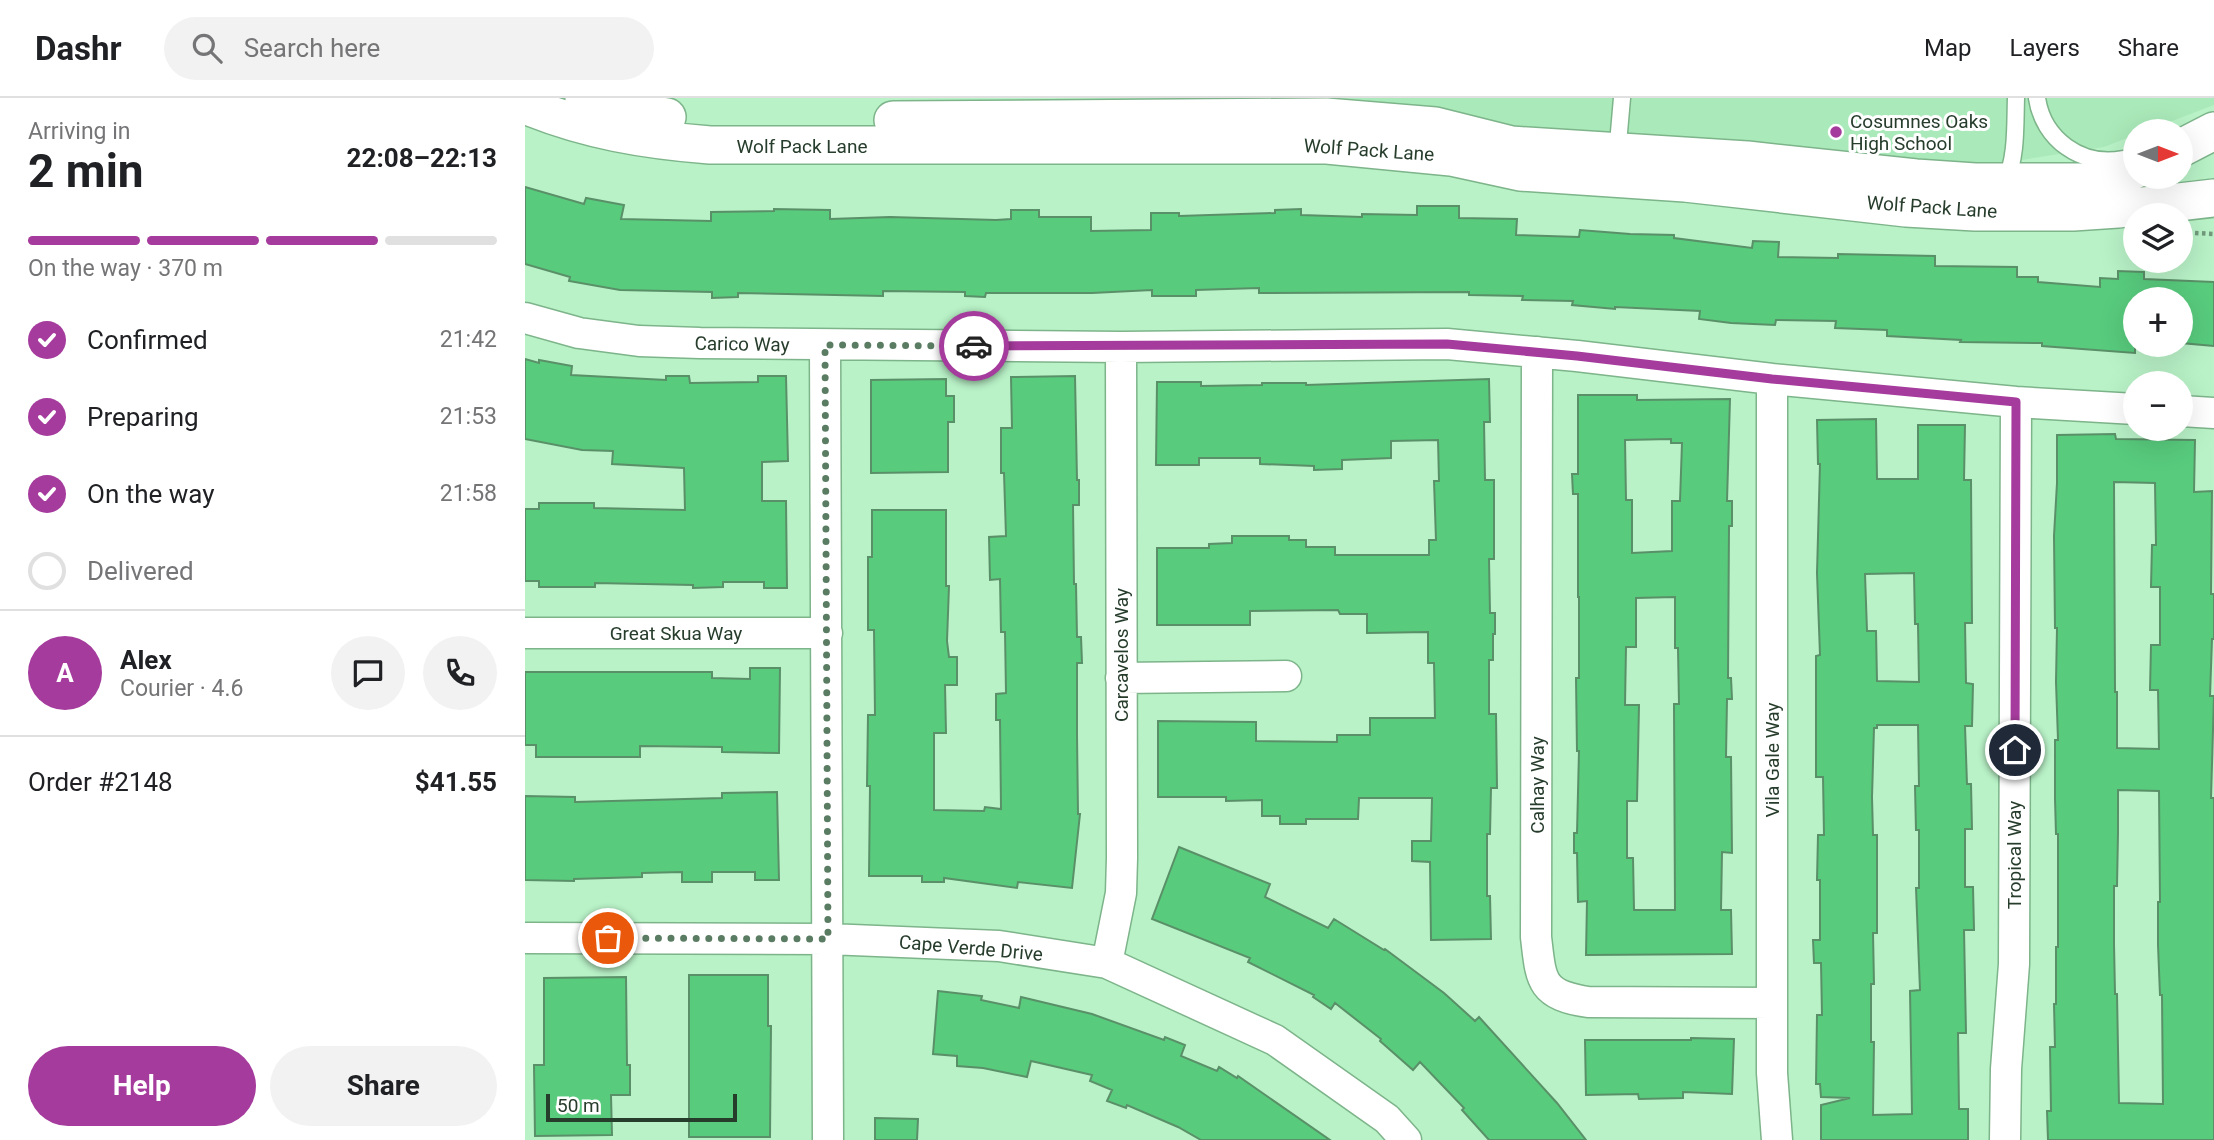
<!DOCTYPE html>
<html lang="en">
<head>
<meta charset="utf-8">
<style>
  body { margin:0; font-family:Roboto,sans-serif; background:#f2f2f2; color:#202124; height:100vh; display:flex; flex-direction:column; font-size:26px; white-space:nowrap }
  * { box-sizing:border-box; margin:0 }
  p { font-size:23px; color:#757577 }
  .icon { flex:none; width:38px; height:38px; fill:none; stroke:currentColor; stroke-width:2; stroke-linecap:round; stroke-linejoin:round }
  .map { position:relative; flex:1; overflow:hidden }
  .sheet { display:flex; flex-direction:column; background:#fff; width:525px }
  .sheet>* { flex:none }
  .needle { width:46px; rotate:90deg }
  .tools { position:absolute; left:1598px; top:21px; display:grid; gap:14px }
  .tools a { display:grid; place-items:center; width:70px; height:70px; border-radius:50%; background:#fff; box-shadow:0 7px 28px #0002; font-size:35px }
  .scale { position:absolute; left:21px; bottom:18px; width:191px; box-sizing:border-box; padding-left:7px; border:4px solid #273d2c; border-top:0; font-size:19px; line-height:24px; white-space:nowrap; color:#273d2c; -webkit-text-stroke:5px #fff; paint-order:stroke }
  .pin { position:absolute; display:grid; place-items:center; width:60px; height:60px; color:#fff; margin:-30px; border:4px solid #fff; border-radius:50%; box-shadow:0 2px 7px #0007 }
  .courier { position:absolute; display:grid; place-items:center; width:70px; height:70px; margin:-35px; border:5px solid #a53b9c; border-radius:50%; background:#fff; color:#222; box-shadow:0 2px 9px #0007 }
  .headline em { font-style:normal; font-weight:700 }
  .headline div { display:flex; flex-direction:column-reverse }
  .headline { display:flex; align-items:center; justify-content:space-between; height:119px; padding:0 28px }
  h1 { font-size:46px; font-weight:700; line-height:52px }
  .bar { display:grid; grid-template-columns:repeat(4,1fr); gap:10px 7px; align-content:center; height:84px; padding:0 28px }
  .bar i { height:9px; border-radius:5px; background:#e0e0e0 }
  .bar .selected { background:#a53b9c }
  .bar p { grid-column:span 4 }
  .line { display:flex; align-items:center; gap:18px; padding:0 28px; border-top:2px solid #e0e0e0 }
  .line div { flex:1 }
  .round { display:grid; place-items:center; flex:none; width:74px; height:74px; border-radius:37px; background:#f2f2f2 }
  ol { padding:0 28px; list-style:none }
  li { display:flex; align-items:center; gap:21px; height:77px }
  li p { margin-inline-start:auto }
  li .icon { padding:7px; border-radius:50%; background:#a53b9c; color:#fff; stroke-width:4 }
  li:last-child { color:#757577 }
  li i { width:38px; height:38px; border:4px solid #e0e0e0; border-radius:50% }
  .action { display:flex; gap:14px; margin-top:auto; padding:14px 28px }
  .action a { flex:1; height:80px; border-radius:42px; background:#a53b9c; color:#fff; font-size:28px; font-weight:700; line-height:80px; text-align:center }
  .action a+a { background:#f2f2f2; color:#202124 }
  header { display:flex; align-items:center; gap:42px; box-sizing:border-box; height:98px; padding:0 35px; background:#fff; border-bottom:2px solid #e0e0e0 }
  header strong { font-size:33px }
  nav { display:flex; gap:38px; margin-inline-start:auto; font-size:24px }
  .search { width:490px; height:63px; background:#f2f2f2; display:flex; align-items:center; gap:18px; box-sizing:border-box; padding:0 24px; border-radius:38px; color:#757577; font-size:26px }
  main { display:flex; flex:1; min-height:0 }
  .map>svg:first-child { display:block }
  .built { fill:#aae9b9 }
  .building { fill:#58cb7d; stroke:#5a9068; stroke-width:2; fill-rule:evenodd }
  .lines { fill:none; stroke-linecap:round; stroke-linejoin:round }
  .service-casing { stroke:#7db48a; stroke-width:19 }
  .minor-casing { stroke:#7db48a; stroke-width:33 }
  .tertiary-casing { stroke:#7db48a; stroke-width:40 }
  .path { stroke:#729a7c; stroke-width:4.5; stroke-dasharray:3.5 3.5; stroke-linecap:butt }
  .service { stroke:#fff; stroke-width:16 }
  .minor { stroke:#fff; stroke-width:30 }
  .tertiary { stroke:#fff; stroke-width:37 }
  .done { stroke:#5a7c62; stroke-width:7; stroke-dasharray:0 12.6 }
  .route { stroke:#a53b9c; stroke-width:9 }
  .poi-dot { fill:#a53b9c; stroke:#fff; stroke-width:2.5 }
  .labels { text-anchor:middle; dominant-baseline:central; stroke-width:6; stroke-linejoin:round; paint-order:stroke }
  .poi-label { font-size:19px; fill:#273d2c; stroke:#fff; text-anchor:start }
  .street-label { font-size:19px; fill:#273d2c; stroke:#fff }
</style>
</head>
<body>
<header>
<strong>Dashr</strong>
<div class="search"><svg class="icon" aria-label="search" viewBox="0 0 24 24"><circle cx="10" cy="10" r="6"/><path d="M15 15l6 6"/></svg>Search here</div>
<nav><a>Map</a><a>Layers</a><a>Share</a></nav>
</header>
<main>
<section class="sheet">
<div class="headline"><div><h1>2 min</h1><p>Arriving in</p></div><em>22:08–22:13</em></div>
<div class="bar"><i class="selected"></i><i class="selected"></i><i class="selected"></i><i></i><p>On the way · 370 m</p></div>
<ol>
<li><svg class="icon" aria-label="check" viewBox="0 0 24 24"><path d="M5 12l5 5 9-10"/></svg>Confirmed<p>21:42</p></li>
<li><svg class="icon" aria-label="check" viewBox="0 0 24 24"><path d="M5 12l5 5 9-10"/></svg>Preparing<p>21:53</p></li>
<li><svg class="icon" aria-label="check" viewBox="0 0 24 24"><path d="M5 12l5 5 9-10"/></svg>On the way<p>21:58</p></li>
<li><i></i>Delivered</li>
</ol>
<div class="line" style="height:126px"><b class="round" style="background:#a53b9c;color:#fff">A</b><div><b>Alex</b><p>Courier · 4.6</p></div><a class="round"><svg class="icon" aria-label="chat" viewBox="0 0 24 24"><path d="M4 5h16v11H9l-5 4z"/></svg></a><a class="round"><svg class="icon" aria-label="phone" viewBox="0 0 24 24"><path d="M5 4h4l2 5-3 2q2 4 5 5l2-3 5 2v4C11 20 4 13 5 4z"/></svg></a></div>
<div class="line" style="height:91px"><div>Order #2148</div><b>$41.55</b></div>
<div class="action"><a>Help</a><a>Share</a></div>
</section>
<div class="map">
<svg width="1689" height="1042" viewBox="0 0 1689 1042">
  <rect width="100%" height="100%" fill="#b9f2c7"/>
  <path class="built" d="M713 0H1689V7L1621 33H1610V37L1579 49 1465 67 1264 48 1014 35 925 12Z"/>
  <path class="building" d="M0 89 59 106 61 100 99 107 96 121 186 123V114L249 113V111L305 112V121L365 119 471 122 486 121V112H514V119H566V133L626 132V115H654V118L750 115V112L776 111V117L837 119V116L892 117V108H934V120L992 121 991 137 1054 139 1055 132 1105 136 1149 137V140L1227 150 1228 143 1254 144 1253 159 1313 160V156L1410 158V168L1492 169V179H1513V184L1575 189V180L1593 181V173L1619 174V181L1689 184V248L1656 245V201H1610V255L1517 248V245L1435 244 1436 242 1362 238V232L1310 230 1311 223 1251 222 1250 227 1206 225 1174 221 1175 213 1090 209V211L1047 207 1048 203 997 202 998 198 944 197V194L734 195V190L671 192V198H627V192L567 195H461L460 199 440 198V194L358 193V198L213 195V199L187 200V194L95 192 44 183 45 179 0 166Z
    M0 261 14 265V262L47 268 46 277 141 282V278H164L165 285 233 284V278H261L263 363 237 364V403H261L262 490H239V484H198V489L168 490V487L70 485V489H14V483H0V411H14V405H69V410L160 412 159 370 87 366 88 353 57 352 0 341Z
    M550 278 552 382H554V407H548L549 486H551L552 539H556L557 565H552V637L553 716H555L547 790 493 784 492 790 419 780V784H397V778H344L345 688H342L343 617H350L349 532H343V459H347V412H421V488H424L422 543 424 559H432V587H420L421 635H409V712L459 713 460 709 476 711 475 622H471V596L481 595 480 534H476L475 481 465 482 464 439 481 438 479 375H476V330H487L486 279Z
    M421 281V298H429V324H423V374L346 375V282Z
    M964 281 965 324H959L960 382H969V461H964L965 515H970V536H968V562H964V616H971L972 690H966L965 736H962V798H965L966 841 906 842 905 764 887 763V743H906L907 700H834L833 721H781V726H755V718H737V702L701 703V699H633V623L731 624V643L812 644V637H845V620H910L909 565H903V534L842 535V516H815L813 512 725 513V527H632V450H684V446L707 445V438H764V442H781V449H810V457H904V442H911L909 383H914L913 342 866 343V360L817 362V371L789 372V368L735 366V360H674V367H631L632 284H676V288L737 287V285H781V287Z
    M1053 297H1112V302L1205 301 1202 403H1207V428H1204L1203 580H1206L1207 601H1202L1201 659H1206L1207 755 1197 754 1196 812H1206L1207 856 1061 857 1062 803 1053 804 1052 755H1049V735H1052L1054 653H1052L1051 580H1054V499H1053V396H1048L1047 376H1053ZM1146 341V345H1157L1155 403H1147V453L1107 455V402H1101L1100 342ZM1150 499V550H1153L1154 606H1149L1150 812H1109L1108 760H1102V703H1112L1114 607H1100L1101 549H1111V500Z
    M1351 321 1352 381H1393V327H1440L1439 382H1446L1447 525H1440L1441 585 1448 586 1447 628H1440L1442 686H1446L1447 731H1440V789H1448L1449 832H1439L1441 935H1433L1434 1011H1443V1042H1296V1007L1325 1000 1296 999 1295 986H1291L1292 917H1297L1296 865H1289L1288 842H1295V782H1292L1293 737H1299L1298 679H1291V558L1295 557 1292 475 1295 366H1293L1292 322ZM1389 475 1390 526H1393L1394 584 1352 583 1351 533H1342L1340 476ZM1352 627H1393L1394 688H1390L1391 732H1394V790H1391L1395 892 1385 893 1387 1016 1348 1017 1349 944H1346V886H1349L1348 835H1352V737H1348L1347 699 1349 630H1352Z
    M1590 336 1591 341 1670 342 1669 394 1687 393 1686 496H1689V541H1687L1685 598H1689L1686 700H1689V1042H1523L1522 1013H1526L1525 949H1530L1529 906H1531V849H1533V736H1531L1530 701V642H1533L1531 584 1532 530H1530L1529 438 1532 385V337ZM1589 384 1630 385 1631 447H1627L1626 489H1635V547H1626L1625 592H1633L1634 651 1592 650V594H1590ZM1593 692 1634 693 1635 804H1633V847L1635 897H1637L1638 1006 1594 1005 1592 896H1590L1589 846V788H1592L1593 735Z
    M225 570H255L254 655 197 654V649L115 648V659H11V647H0V574H187V580L225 581Z
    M252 694 254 782H230V774H187V784H157V774L117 775V779L49 781V783L0 782V698L50 699V704L197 700V695Z
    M654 749 745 786 740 799 803 830 809 821 859 852 860 851 919 895 950 923 954 919 1032 1005 1061 1042H964L937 1012 939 1010 895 964 888 972 855 943 856 941 810 905 806 911 788 899 789 897 723 864 725 860 627 821Z
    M164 877H243V928H246L245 1039H164Z
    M101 879 102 967H105V997H86L87 1037 10 1038 9 967H19V880Z
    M413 893 457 898 456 902 494 910 496 899 567 916 639 942 640 939 660 947 656 958 692 973 694 969 712 980 713 978 805 1042H676L653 1029 602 1007 601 1010 582 1003 587 992 565 983 567 977 506 963 502 979 458 970 432 968V958L408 956Z
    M1166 940 1209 941 1207 996 1158 994V1000L1114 1001 1113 996 1061 997 1060 942H1166Z
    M350 1020 393 1021 392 1042H350Z"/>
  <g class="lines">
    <defs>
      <path id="service" d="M1512 0C1518 41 1556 69 1598 61
        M1092 57 1097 0
        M1480 84C1492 60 1490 26 1491 0"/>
      <path id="minor" d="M0 220 54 235 114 243 175 245 596 249 922 246 1052 258 1247 281 1491 304 1610 311
        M300 247 303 1042
        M1012 254 1011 839C1016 882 1015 897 1063 904L1247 905
        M1247 281V975L1252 1042
        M1656 313 1689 315
        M0 535H302
        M596 580 761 578
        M0 840 303 841 474 848 582 865 750 942 862 1021 881 1042
        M582 865 596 795 597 760 596 249
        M1480 1042 1481 971 1489 866 1491 304"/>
      <path id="tertiary" d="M59 0 105 13 142 19
        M0 7C60 32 120 42 185 47H802L926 59 995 74 1160 85 1381 110 1450 114H1548L1593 111 1689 100
        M368 22 801 19 910 28 986 47 1222 62 1391 80 1450 84H1560L1585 80 1610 72
        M1656 50 1689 33"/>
    </defs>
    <use href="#service" class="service-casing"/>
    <use href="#minor" class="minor-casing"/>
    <use href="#tertiary" class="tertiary-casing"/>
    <path class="path" d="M1670 135 1689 136"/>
    <use href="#service" class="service"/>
    <use href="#minor" class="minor"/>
    <use href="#tertiary" class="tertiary"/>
  </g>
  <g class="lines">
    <path class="done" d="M83 840 303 841 300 247 449 248"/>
    <path class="route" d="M449 248 922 246 1052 258 1247 281 1491 304 1490 652"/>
  </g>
  <circle class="poi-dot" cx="1311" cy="34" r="7"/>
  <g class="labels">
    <g class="poi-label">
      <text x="1325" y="23">Cosumnes Oaks<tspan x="1325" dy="22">High School</tspan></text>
    </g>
    <g class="street-label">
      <text x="277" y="48">Wolf Pack Lane</text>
      <text transform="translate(844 52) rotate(4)">Wolf Pack Lane</text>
      <text transform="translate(1407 109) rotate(4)">Wolf Pack Lane</text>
      <text transform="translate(217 246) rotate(1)">Carico Way</text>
      <text x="151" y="535">Great Skua Way</text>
      <text transform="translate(596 557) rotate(-90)">Carcavelos Way</text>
      <text transform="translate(1247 662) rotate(-90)">Vila Gale Way</text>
      <text transform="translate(1012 687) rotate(-90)">Calhay Way</text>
      <text transform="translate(1489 757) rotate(-90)">Tropical Way</text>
      <text transform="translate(446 850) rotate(5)">Cape Verde Drive</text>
    </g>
  </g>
</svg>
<div class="tools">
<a><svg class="needle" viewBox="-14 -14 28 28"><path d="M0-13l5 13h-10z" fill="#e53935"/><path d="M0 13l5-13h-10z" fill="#757577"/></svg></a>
<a><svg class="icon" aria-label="layers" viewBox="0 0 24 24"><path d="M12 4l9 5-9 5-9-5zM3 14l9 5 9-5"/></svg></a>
<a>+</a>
<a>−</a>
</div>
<div class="scale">50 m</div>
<div class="pin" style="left:83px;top:840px;background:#ea580c"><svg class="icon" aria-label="bag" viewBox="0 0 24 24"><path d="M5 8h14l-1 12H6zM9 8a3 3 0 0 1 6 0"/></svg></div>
<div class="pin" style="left:1490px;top:652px;background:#1f2937"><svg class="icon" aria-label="home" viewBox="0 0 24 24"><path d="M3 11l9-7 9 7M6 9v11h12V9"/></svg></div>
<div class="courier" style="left:449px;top:248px"><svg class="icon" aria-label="car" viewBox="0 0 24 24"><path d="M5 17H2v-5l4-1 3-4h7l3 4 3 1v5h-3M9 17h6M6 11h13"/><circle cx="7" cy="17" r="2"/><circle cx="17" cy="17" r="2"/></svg></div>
</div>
</main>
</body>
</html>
